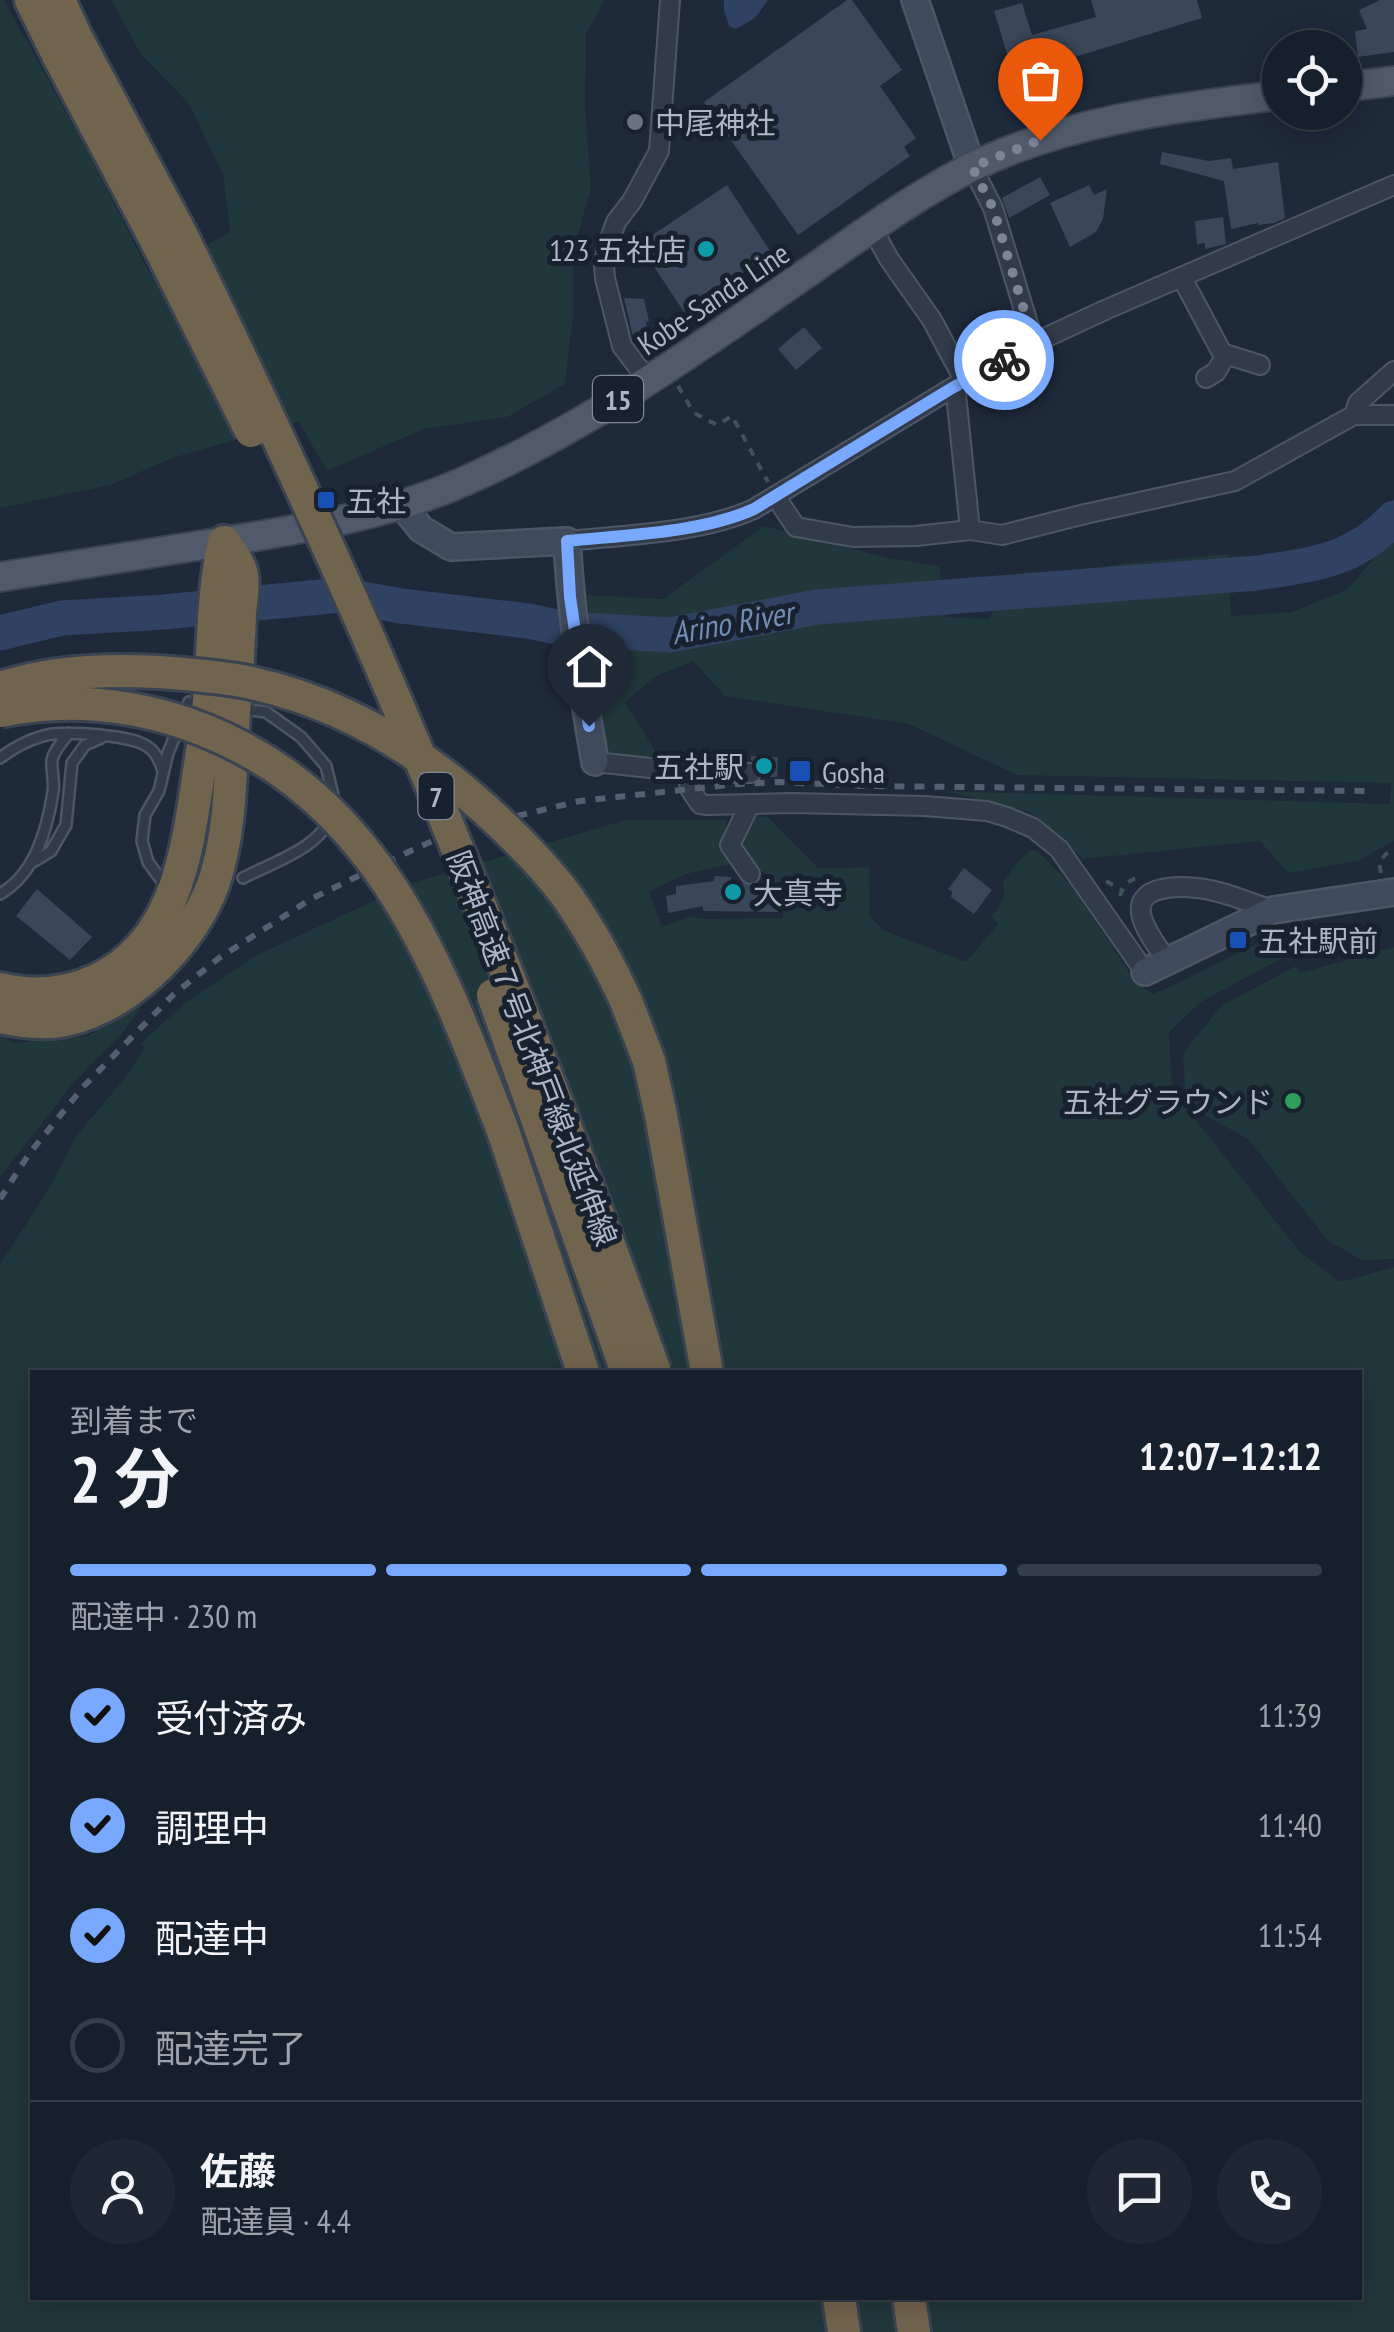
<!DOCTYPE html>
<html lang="ja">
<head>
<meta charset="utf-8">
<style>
  body { margin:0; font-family:"PT Sans Narrow","Noto Sans JP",sans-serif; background:#1f2734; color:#f1f3f6; height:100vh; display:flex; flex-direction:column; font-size:38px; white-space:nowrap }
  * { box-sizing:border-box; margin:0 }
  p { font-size:32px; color:#9ea2a9 }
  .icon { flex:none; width:55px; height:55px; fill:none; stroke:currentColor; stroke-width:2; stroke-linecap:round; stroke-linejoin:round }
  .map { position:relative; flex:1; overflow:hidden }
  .sheet { position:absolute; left:30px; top:1370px; width:1332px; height:930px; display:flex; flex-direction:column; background:#161f2c; border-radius:0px; box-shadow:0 5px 25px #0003,0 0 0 2px #353d48 }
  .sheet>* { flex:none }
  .controls { position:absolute; left:1262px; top:30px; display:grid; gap:20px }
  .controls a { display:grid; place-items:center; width:100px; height:100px; border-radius:50%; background:#161f2c; box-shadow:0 5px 25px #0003,0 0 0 2px #353d48; font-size:50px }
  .pin { position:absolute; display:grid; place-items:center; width:85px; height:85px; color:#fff; margin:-102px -42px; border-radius:50% 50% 50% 0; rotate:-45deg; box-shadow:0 0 10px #0007 }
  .pin .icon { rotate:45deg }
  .courier { position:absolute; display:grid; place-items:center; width:100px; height:100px; margin:-50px; border:8px solid #79a9ff; border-radius:50%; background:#fff; color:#222; box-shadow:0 2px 12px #0007 }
  .overview em { font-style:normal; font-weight:700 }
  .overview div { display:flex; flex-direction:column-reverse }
  .overview { display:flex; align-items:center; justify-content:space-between; height:170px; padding:0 40px }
  h1 { font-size:65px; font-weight:700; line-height:75px }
  .bar { display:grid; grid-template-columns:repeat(4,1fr); gap:15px 10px; align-content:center; height:120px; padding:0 40px }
  .bar i { height:12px; border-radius:8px; background:#353d48 }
  .bar .selected { background:#79a9ff }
  .bar p { grid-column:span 4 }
  .line { display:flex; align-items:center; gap:25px; padding:0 40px; border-top:2px solid #353d48 }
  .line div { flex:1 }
  .round { display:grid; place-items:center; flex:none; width:105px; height:105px; border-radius:52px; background:#1f2734 }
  ol { padding:0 40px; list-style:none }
  li { display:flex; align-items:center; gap:30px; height:110px }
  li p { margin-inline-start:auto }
  li .icon { padding:10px; border-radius:50%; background:#79a9ff; color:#111; stroke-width:4 }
  li:last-child { color:#9ea2a9 }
  li i { width:55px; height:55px; border:5px solid #353d48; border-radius:50% }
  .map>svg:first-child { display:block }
  .green { fill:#20373b; fill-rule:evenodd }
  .water { fill:#2f4261 }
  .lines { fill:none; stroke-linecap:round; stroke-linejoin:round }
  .river { stroke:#2f4261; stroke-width:35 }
  .building { fill:#3a475a }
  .lane-casing { stroke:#4d5665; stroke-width:14 }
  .street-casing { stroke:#4d5665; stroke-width:22 }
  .secondary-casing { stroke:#4d5665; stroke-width:30 }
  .primary-casing { stroke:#3c4553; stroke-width:32 }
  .highway-casing { stroke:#3a4351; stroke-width:38 }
  .path { stroke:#3e5458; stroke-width:4; stroke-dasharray:8 8; stroke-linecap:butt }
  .lane { stroke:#323b4a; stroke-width:9 }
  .street { stroke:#323b4a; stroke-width:18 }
  .secondary { stroke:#404a5d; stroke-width:25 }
  .primary { stroke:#505a6a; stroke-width:28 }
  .highway { stroke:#71644e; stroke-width:32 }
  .rail { stroke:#545f72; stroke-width:6; stroke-dasharray:10 10; stroke-linecap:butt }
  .highway-bridge-casing { stroke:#3a4351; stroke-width:38; stroke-linecap:butt }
  .highway-bridge { stroke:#71644e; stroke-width:32 }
  .done { stroke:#7a8596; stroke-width:10; stroke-dasharray:0 18 }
  .route { stroke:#79a9ff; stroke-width:12 }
  .worship-dot { fill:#6b7280; stroke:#18212e; stroke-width:4 }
  .culture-dot { fill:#0f9aa8; stroke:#18212e; stroke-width:4 }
  .transit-dot { fill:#1a4fb4; stroke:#18212e; stroke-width:4 }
  .leisure-dot { fill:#2e9e5b; stroke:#18212e; stroke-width:4 }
  .labels { text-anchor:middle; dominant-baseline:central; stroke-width:10; stroke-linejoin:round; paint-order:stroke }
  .shield { fill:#18212e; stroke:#808999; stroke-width:2.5 }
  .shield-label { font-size:28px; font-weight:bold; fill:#acb6c7 }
  .poi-label { font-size:30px; fill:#acb6c7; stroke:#18212e; text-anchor:start }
  .street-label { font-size:30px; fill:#acb6c7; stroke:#18212e }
  .water-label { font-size:32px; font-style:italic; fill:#728cb2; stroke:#18212e }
</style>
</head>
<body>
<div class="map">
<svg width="1394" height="2332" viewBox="0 0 1394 2332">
  <rect width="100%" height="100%" fill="#1e293a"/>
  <path class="green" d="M0 0H4L84 145 151 276 230 232 223 174 189 104 141 54 111 0H605L586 34 585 108 591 188 573 253V315L565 384 507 417 424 429 327 471 299 422 172 458 111 485 0 508Z
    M764 526 888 558 939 566 946 617 990 619 1005 579 1140 562 1228 554 1231 616 1292 612 1348 589 1394 534V841L1358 861 1288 873 1260 841 1083 859 1030 812 945 791 1390 804 1391 783 1017 775 909 724 725 696 693 661 655 677 625 702 659 757 605 755 587 595 663 599Z
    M752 816 768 817 818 868 869 867 870 916 883 930 966 962 998 924 992 917 1004 897 1003 882 1018 861 1031 850 1038 851 1074 889 1136 983 1153 994C1203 973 1250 944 1300 924L1310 943 1201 1002 1169 1032 1172 1090 1300 1252 1340 1282 1394 1267V2332H0V1264L47 1192 77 1135 128 1074 144 1048 141 1043 185 1003 255 956 412 883 626 820H727L722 842 731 864 686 874 649 892 662 927 691 916 702 919 783 918V895L773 879 753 866 741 846ZM32 1372H1360V2298H32Z
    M1394 947V1259L1362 1260 1328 1241 1248 1139 1201 1113 1185 1089 1183 1053 1222 1005 1296 966 1300 973Z
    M142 1006 123 1032 75 1081 0 1177V1035L15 1043 87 1036 137 1007Z"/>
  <path class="water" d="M724 0H768L755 18 736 29 729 26 724 10Z"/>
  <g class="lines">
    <path class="river" d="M0 633 62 618 164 612 341 595 401 606 528 621 567 629 670 635 817 607 1257 573C1313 564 1353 562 1394 518"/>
  </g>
  <path class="building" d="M847 0H852L902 70 880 86 916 138 904 147 910 156 798 235 704 102Z
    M1091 0H1197L1202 18 1052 64 1050 55 1011 67 994 11 1022 3 1032 35 1096 17Z
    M1380 0H1394V52L1358 57 1355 31 1367 29 1359 10Z
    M1162 152 1209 161 1231 158 1233 169 1278 162 1285 218 1274 223 1258 225V223L1231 229 1224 181 1160 164Z
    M1040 177 1050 195 1009 218 1002 198Z
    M727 185 772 254 684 312 639 244Z
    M1089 185 1094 195 1107 189 1103 219 1096 232 1070 247 1050 203Z
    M1223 217 1226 244 1205 249V243L1197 244 1195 221Z
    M624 298 644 299 649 321 646 322 648 332 633 337Z
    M804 327 822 348 796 370 778 349Z
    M751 756 778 757 777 777H763L761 766 751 760Z
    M964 868 992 890 974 914 951 897 952 892 948 889Z
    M715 876 731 877V883H742L752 886V890H762V894H777L778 912 703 911V906L668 913 666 896 676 894V886L714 881Z
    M37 889 92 937 70 960 16 916Z"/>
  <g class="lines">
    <defs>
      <path id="lane" d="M242 709 266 712 301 737 326 766 333 795 331 804
        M0 758C12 749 28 740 43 736 62 730 127 735 145 745 155 750 160 761 163 771
        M33 862 51 851 66 825 72 763 85 745 101 738
        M243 878C267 865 322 847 328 819
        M162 881 148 862 142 841 145 815 159 791 168 753 189 702H203
        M0 894C35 874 47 830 53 792 55 782 51 770 52 760 54 750 63 741 69 733"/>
      <path id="street" d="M972 167 993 208 1034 343
        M872 228 889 259 932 320 964 380
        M1182 278 1222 353 1260 365
        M1206 378 1216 372 1226 355
        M652 380 641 371 622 346 605 278 604 265 607 247 616 222 632 201 659 151 670 0
        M952 388 956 394 970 530
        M1354 415 1358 403 1394 371
        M775 496 796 527 853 537 916 536 970 530 1002 535 1085 514 1235 481 1354 415H1394
        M567 541C625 535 701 533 754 509L952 388 1034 343 1105 310 1394 185
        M595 762 687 772 690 789 700 804 707 805 792 803 925 806 987 811 1007 817 1033 828 1059 849 1145 972
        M687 772 751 773
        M750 874 730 845 750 804
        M1167 961C1159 948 1143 929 1141 913 1137 885 1179 886 1197 888 1222 890 1249 903 1273 910"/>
      <path id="secondary" d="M915 0 972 167
        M401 504 421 529 451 547 567 541C571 615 582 689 595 762
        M1145 972 1273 910 1394 892"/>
      <path id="primary" d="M1345 87 1394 81
        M0 577C70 566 139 555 209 544 296 530 384 517 465 481 585 428 693 352 801 277 856 239 912 197 972 167 1068 120 1175 108 1280 95"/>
      <path id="highway" d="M31 0 57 53 157 242
        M59 0 76 37 181 234
        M0 989C34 997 65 995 97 980 173 944 186 859 197 785 201 757 206 729 209 701 214 648 212 594 224 542
        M626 1001 649 1061 661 1115 707 1372
        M0 1017C18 1021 34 1023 53 1022 121 1015 190 947 213 885 232 831 230 768 234 712 237 679 239 646 240 613 241 602 244 586 242 575 240 564 230 551 224 542
        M503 1131 583 1372
        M839 2298 844 2332
        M909 2298 914 2332"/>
    </defs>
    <use href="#lane" class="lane-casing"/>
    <use href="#street" class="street-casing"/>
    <use href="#secondary" class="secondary-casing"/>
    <use href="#primary" class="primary-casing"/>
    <use href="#highway" class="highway-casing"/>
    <path class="path" d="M678 386 694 413 717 425 732 416 768 482
      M1381 873 1379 862 1386 854 1394 849
      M1106 881 1122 890
      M1120 896C1123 886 1131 877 1142 877"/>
    <use href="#lane" class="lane"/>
    <use href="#street" class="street"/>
    <use href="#secondary" class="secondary"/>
    <use href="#primary" class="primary"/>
    <use href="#highway" class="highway"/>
    <path class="rail" d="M0 1199 29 1154 84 1086 173 995 219 958 311 899 389 861 454 831 580 801 737 784 780 782 864 786 1371 791"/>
    <defs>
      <path id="highway-bridge" d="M181 234C275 427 365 622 446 821 521 1003 589 1187 655 1372
        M157 242 251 431
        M0 688C51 671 105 669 158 672 186 674 214 676 242 681 344 701 431 756 504 827 526 848 548 871 566 895 590 929 609 964 626 1001
        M0 711C63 698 127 703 188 724 377 791 437 960 503 1131
        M493 995 627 1372"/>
    </defs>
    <use href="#highway-bridge" class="highway-bridge-casing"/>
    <use href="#highway-bridge" class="highway-bridge"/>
  </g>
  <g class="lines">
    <path class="done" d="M1004 360 1034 343 993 208 972 167 1040 140"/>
    <path class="route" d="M589 726 570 597 567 541C625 535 701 533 754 509L952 388 1004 360"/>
  </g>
  <circle class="worship-dot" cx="635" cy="122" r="10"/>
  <g class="culture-dot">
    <circle cx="706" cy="249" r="10"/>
    <circle cx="764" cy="766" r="10"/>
    <circle cx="733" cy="892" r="10"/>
  </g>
  <g class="transit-dot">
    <rect x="316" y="490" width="20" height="20" rx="5"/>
    <rect x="788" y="759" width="24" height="24" rx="5"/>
    <rect x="1228" y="930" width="20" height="20" rx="5"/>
  </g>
  <circle class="leisure-dot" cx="1293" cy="1101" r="10"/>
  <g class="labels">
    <g class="shield">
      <rect x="593" y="376" width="50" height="46" rx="8"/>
      <rect x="418.5" y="773" width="35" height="46" rx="8"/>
    </g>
    <g class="shield-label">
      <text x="618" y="399">15</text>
      <text x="436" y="796">7</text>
    </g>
    <g class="poi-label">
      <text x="655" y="122">中尾神社</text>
      <text x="686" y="249" text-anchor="end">123 五社店</text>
      <text x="346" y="500">五社</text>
      <text x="744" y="766" text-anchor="end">五社駅</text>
      <text x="822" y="771">Gosha</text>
      <text x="753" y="892">大真寺</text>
      <text x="1258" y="940">五社駅前</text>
      <text x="1273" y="1101" text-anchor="end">五社グラウンド</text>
    </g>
    <g class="street-label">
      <text transform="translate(713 298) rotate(-34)">Kobe-Sanda Line</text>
      <text transform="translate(533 1048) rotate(69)">阪神高速７号北神戸線北延伸線</text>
    </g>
    <g class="water-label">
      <text transform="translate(732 622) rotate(-10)">Arino River</text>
    </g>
  </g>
</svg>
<div class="controls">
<a><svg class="icon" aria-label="locate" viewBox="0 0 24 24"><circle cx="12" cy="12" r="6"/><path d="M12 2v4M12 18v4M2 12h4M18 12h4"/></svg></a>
</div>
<div class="pin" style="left:1040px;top:140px;background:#ea580c"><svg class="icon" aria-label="bag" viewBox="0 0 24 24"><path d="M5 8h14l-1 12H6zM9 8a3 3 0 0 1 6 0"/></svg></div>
<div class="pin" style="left:589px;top:726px;background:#1f2937"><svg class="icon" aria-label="home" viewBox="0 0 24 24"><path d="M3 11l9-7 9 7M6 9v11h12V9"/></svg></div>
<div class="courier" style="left:1004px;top:360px"><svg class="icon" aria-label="bike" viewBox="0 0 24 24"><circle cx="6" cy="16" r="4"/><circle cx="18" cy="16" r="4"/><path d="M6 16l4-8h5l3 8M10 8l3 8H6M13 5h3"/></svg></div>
<section class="sheet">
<div class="overview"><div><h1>2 分</h1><p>到着まで</p></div><em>12:07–12:12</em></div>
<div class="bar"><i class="selected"></i><i class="selected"></i><i class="selected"></i><i></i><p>配達中 · 230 m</p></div>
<ol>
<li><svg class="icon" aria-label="check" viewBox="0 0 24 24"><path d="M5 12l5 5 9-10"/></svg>受付済み<p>11:39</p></li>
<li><svg class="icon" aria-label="check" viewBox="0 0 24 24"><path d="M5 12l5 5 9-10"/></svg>調理中<p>11:40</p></li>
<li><svg class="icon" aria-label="check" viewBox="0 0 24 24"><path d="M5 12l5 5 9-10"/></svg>配達中<p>11:54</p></li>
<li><i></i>配達完了</li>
</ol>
<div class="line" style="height:180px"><a class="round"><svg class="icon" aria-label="person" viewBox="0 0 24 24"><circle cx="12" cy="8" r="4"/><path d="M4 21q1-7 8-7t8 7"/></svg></a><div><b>佐藤</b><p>配達員 · 4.4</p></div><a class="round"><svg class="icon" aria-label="chat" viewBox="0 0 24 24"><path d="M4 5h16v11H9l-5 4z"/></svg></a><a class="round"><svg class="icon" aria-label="phone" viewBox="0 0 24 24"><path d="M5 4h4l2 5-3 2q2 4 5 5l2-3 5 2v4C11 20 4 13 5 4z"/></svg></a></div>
</section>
</div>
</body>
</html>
